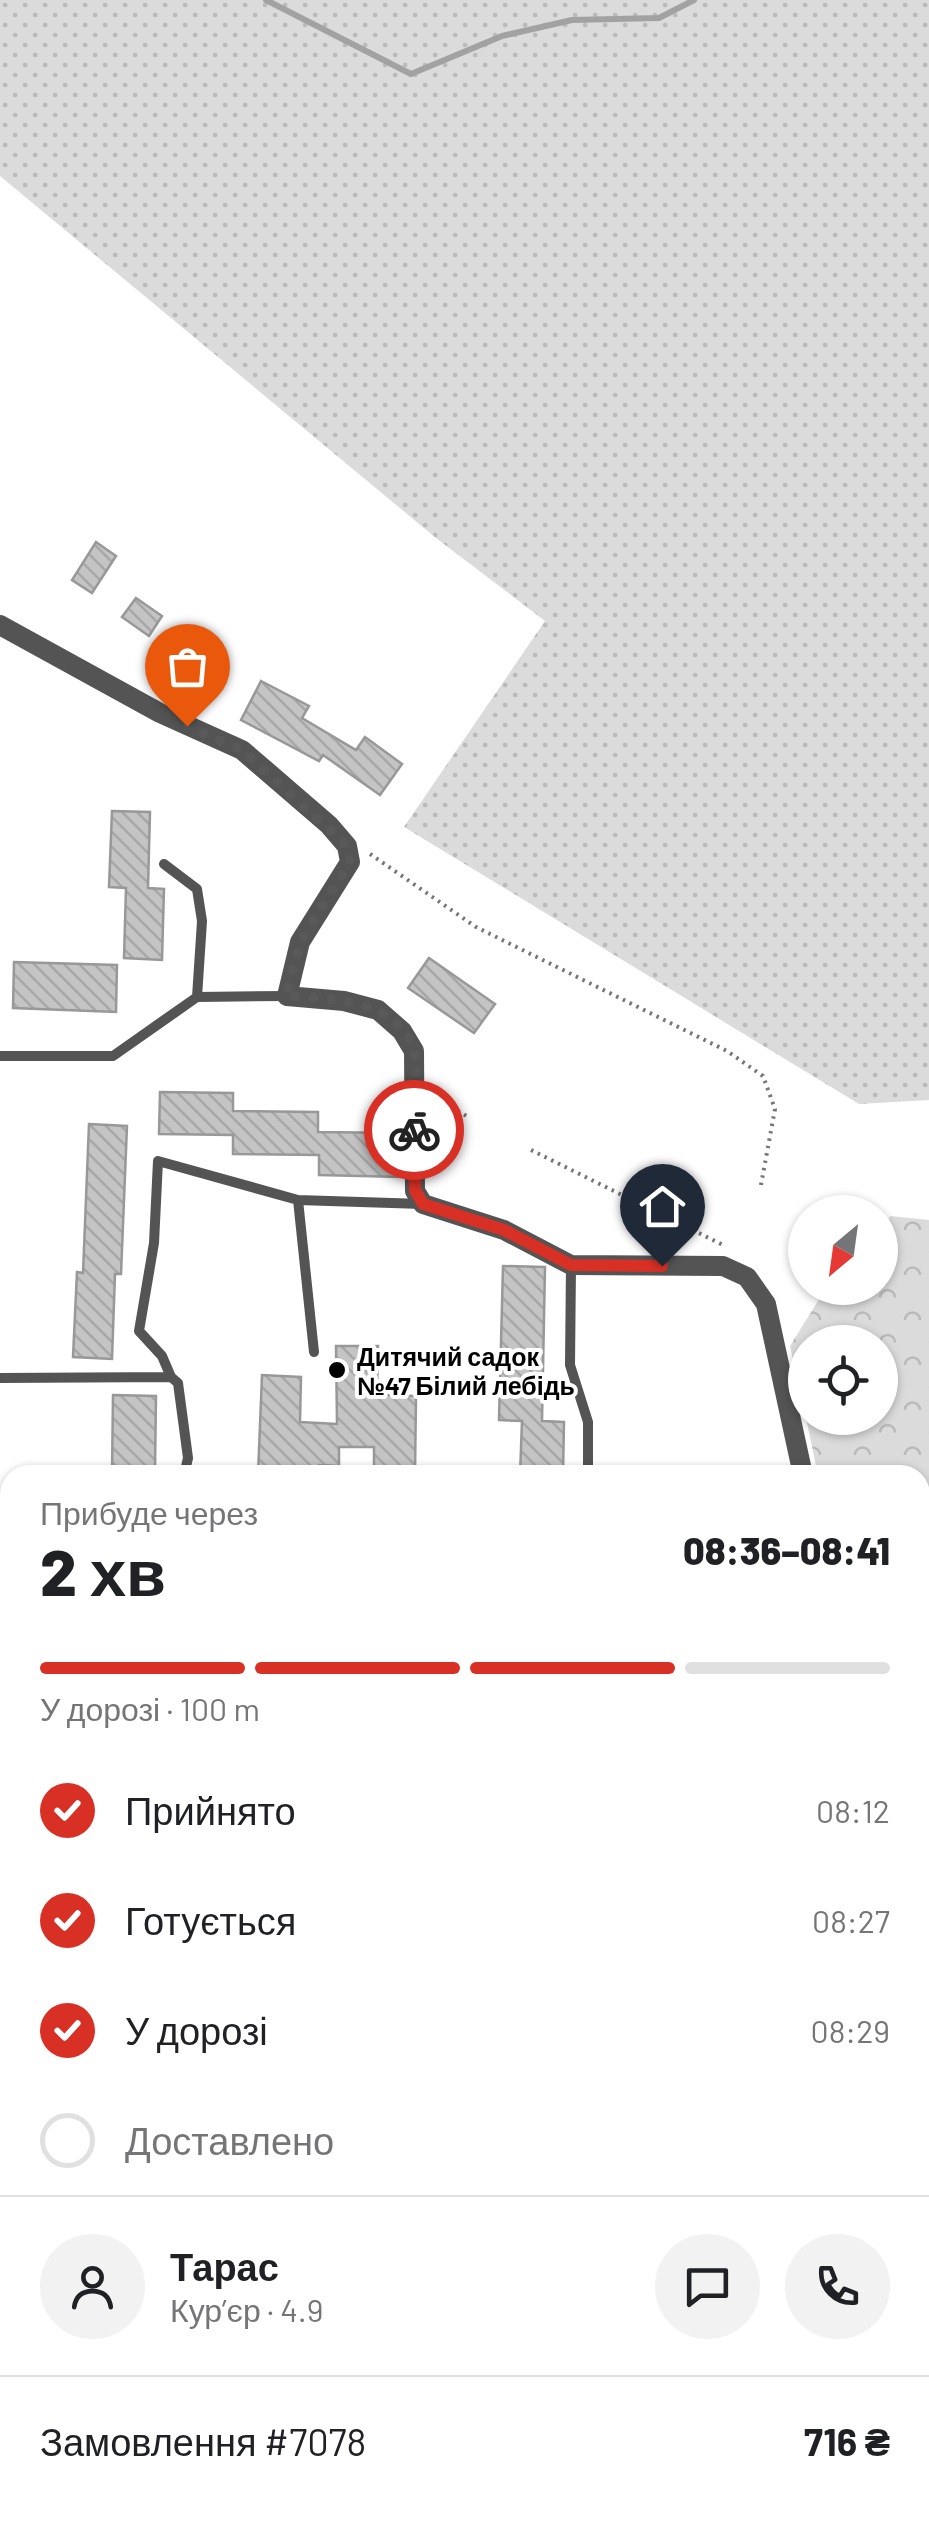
<!DOCTYPE html>
<html lang="uk">
<head>
<meta charset="utf-8">
<style>
  body { margin:0; font-family:Barlow,sans-serif; background:#f2f2f2; color:#202124; height:100vh; display:flex; flex-direction:column; font-size:38px; white-space:nowrap }
  * { box-sizing:border-box; margin:0 }
  p { font-size:32px; color:#757577 }
  .icon { flex:none; width:55px; height:55px; fill:none; stroke:currentColor; stroke-width:2; stroke-linecap:round; stroke-linejoin:round }
  .map { position:relative; flex:1; overflow:hidden }
  .panel { position:absolute; left:0px; top:1465px; width:930px; height:1060px; display:flex; flex-direction:column; background:#fff; border-radius:30px 30px 0 0; box-shadow:0 2px 8px #0004 }
  .panel>* { flex:none }
  .needle { width:65px; rotate:209deg }
  .controls { position:absolute; left:788px; top:1195px; display:grid; gap:20px }
  .controls a { display:grid; place-items:center; width:110px; height:110px; border-radius:50%; background:#fff; box-shadow:0 2px 8px #0004; font-size:50px }
  .pin { position:absolute; display:grid; place-items:center; width:85px; height:85px; color:#fff; margin:-102px -42px; border-radius:50% 50% 50% 0; rotate:-45deg; box-shadow:0 0 10px #0007 }
  .pin .icon { rotate:45deg }
  .courier { position:absolute; display:grid; place-items:center; width:100px; height:100px; margin:-50px; border:8px solid #d93025; border-radius:50%; background:#fff; color:#222; box-shadow:0 2px 12px #0007 }
  .overview em { font-style:normal; font-weight:800 }
  .overview div { display:flex; flex-direction:column-reverse }
  .overview { display:flex; align-items:center; justify-content:space-between; height:170px; padding:0 40px }
  h1 { font-size:65px; font-weight:800; line-height:75px }
  .bar { display:grid; grid-template-columns:repeat(4,1fr); gap:15px 10px; align-content:center; height:120px; padding:0 40px }
  .bar i { height:12px; border-radius:8px; background:#e0e0e0 }
  .bar .selected { background:#d93025 }
  .bar p { grid-column:span 4 }
  .line { display:flex; align-items:center; gap:25px; padding:0 40px; border-top:2px solid #e0e0e0 }
  .line div { flex:1 }
  .round { display:grid; place-items:center; flex:none; width:105px; height:105px; border-radius:52px; background:#f2f2f2 }
  ol { padding:0 40px; list-style:none }
  li { display:flex; align-items:center; gap:30px; height:110px }
  li p { margin-inline-start:auto }
  li .icon { padding:10px; border-radius:50%; background:#d93025; color:#fff; stroke-width:4 }
  li:last-child { color:#757577 }
  li i { width:55px; height:55px; border:5px solid #e0e0e0; border-radius:50% }
  .map>svg:first-child { display:block }
  .grass { fill:url(#grass-dots) }
  .forest { fill:url(#forest-crowns) }
  .lines { fill:none; stroke-linecap:round; stroke-linejoin:round }
  .stream { stroke:#a2a2a2; stroke-width:6 }
  .building { fill:url(#building-back-hatch); stroke:#989898; stroke-width:2.5 }
  .path { stroke:#767676; stroke-width:4; stroke-dasharray:2.5 5; stroke-linecap:butt }
  .lane { stroke:#545454; stroke-width:10 }
  .street { stroke:#545454; stroke-width:20 }
  .secondary { stroke:#212121; stroke-width:20 }
  .done { stroke:#595959; stroke-width:10; stroke-dasharray:0 18 }
  .route { stroke:#d93025; stroke-width:12 }
  .poi-dot { fill:#000; stroke:#fff; stroke-width:4 }
  .labels { text-anchor:middle; dominant-baseline:central; stroke-width:8; stroke-linejoin:round; paint-order:stroke }
  .poi-label { font-size:25px; font-weight:bold; fill:#000; stroke:#fff; text-anchor:start }
</style>
</head>
<body>
<div class="map">
<svg width="929" height="2525" viewBox="0 0 929 2525">
  <defs>
    <pattern id="grass-dots" width="8" height="8" patternUnits="userSpaceOnUse" patternTransform="scale(2.5)"><rect width="8" height="8" fill="#dbdbdb"/><path d="M2 2h.1M6 6h.1" fill="none" stroke="#bababa" stroke-width="1.8" stroke-linecap="round"/></pattern>
    <pattern id="forest-crowns" width="20" height="18" patternUnits="userSpaceOnUse" patternTransform="scale(2.5)"><rect width="20" height="18" fill="#dbdbdb"/><path d="M2 6a3 3 0 1 1 6 0M12 15a3 3 0 1 1 6 0" fill="none" stroke="#bababa"/></pattern>
    <pattern id="building-back-hatch" width="6" height="6" patternUnits="userSpaceOnUse" patternTransform="scale(2.5)"><rect width="6" height="6" fill="#c4c4c4"/><path d="M-1 5l2 2M0 0l6 6M5-1l2 2" fill="none" stroke="#a7a7a7"/></pattern>
  </defs>
  <rect width="100%" height="100%" fill="#fff"/>
  <path class="grass" d="M0 0H929V1100L859 1104 404 827 545 621 436 538 0 176Z"/>
  <path class="forest" d="M890 1216 929 1220V1755L920 1756V1475H818L806 1418H880V1342H805V1415L790 1346 826 1288H880V1239Z"/>
  <g class="lines">
    <path class="stream" d="M266 0 411 74 502 36 572 20 659 18 694 0"/>
  </g>
  <path class="building" d="M96 542 116 556 92 593 72 580Z
    M136 598 162 616 149 636 122 617Z
    M192 630 220 650 203 673 175 653Z
    M261 681 309 706 302 718 356 750 365 737 402 764 380 795 323 755 319 761 241 720Z
    M112 811 150 812 148 888 164 889 162 960 124 958 126 888 109 887Z
    M429 958 495 1004 474 1033 408 988Z
    M14 962 117 965 116 1012 13 1008Z
    M160 1092 233 1093V1111L318 1112V1132L401 1133V1177L319 1175V1155L233 1154V1135L159 1134Z
    M89 1124 127 1126 121 1274H115L112 1359 73 1357 77 1272 83 1273Z
    M503 1266 545 1267 542 1421 564 1422 563 1475H520L522 1421 499 1420Z
    M336 1346H378L377 1395 416 1396 415 1475H374V1447H339V1466L319 1465V1475H258L262 1375 301 1377 300 1422 337 1424Z
    M113 1395 156 1396 155 1469 112 1475Z"/>
  <g class="lines">
    <path class="path" d="M370 854 476 927 727 1051 763 1076 775 1109 761 1185
      M437 1110 450 1106 468 1117
      M531 1150 723 1245
      M0 1805H10
      M920 1834H929
      M920 2126 929 2117
      M920 2136H929
      M920 2265 929 2261
      M5 2467 10 2487
      M11 2515 12 2525
      M393 2515 395 2525
      M189 2525 195 2515
      M568 2525 633 2522 657 2515"/>
    <path class="lane" d="M164 864 197 889 202 921 197 997
      M0 1056H113L197 997 287 996
      M298 1200 314 1352
      M571 1265 570 1365 588 1422V1475
      M171 1377 162 1356 139 1331 154 1243 158 1161 298 1200 423 1204
      M0 1378 171 1377 178 1383 188 1458 184 1475
      M0 1644 10 1645
      M0 1767 10 1768
      M920 1981 929 1996
      M920 2439 929 2437
      M2 2452 10 2448"/>
    <path class="street" d="M0 625 160 713 242 750 329 825 347 846 350 862 300 942 287 996 344 1001 378 1010 402 1031 414 1051 415 1191 423 1204 504 1230 571 1265 723 1266 747 1277 766 1304 803 1475"/>
    <path class="secondary" d="M0 1851H10
      M920 1870 929 1871"/>
  </g>
  <g class="lines">
    <path class="done" d="M187 726 242 750 347 846 350 862 300 942 286 996C329 999 400 999 414 1051 420 1074 414 1106 414 1130"/>
    <path class="route" d="M414 1130 415 1190 423 1204 504 1230 571 1265 662 1266"/>
  </g>
  <circle class="poi-dot" cx="337" cy="1370" r="10"/>
  <g class="labels">
    <g class="poi-label">
      <text x="357" y="1356">Дитячий садок<tspan x="357" dy="29">№47 Білий лебідь</tspan></text>
    </g>
  </g>
</svg>
<div class="controls">
<a><svg class="needle" viewBox="-14 -14 28 28"><path d="M0-13l5 13h-10z" fill="#e53935"/><path d="M0 13l5-13h-10z" fill="#757577"/></svg></a>
<a><svg class="icon" aria-label="locate" viewBox="0 0 24 24"><circle cx="12" cy="12" r="6"/><path d="M12 2v4M12 18v4M2 12h4M18 12h4"/></svg></a>
</div>
<div class="pin" style="left:187px;top:726px;background:#ea580c"><svg class="icon" aria-label="bag" viewBox="0 0 24 24"><path d="M5 8h14l-1 12H6zM9 8a3 3 0 0 1 6 0"/></svg></div>
<div class="pin" style="left:662px;top:1266px;background:#1f2937"><svg class="icon" aria-label="home" viewBox="0 0 24 24"><path d="M3 11l9-7 9 7M6 9v11h12V9"/></svg></div>
<div class="courier" style="left:414px;top:1130px"><svg class="icon" aria-label="bike" viewBox="0 0 24 24"><circle cx="6" cy="16" r="4"/><circle cx="18" cy="16" r="4"/><path d="M6 16l4-8h5l3 8M10 8l3 8H6M13 5h3"/></svg></div>
<section class="panel">
<div class="overview"><div><h1>2 хв</h1><p>Прибуде через</p></div><em>08:36–08:41</em></div>
<div class="bar"><i class="selected"></i><i class="selected"></i><i class="selected"></i><i></i><p>У дорозі · 100 m</p></div>
<ol>
<li><svg class="icon" aria-label="check" viewBox="0 0 24 24"><path d="M5 12l5 5 9-10"/></svg>Прийнято<p>08:12</p></li>
<li><svg class="icon" aria-label="check" viewBox="0 0 24 24"><path d="M5 12l5 5 9-10"/></svg>Готується<p>08:27</p></li>
<li><svg class="icon" aria-label="check" viewBox="0 0 24 24"><path d="M5 12l5 5 9-10"/></svg>У дорозі<p>08:29</p></li>
<li><i></i>Доставлено</li>
</ol>
<div class="line" style="height:180px"><a class="round"><svg class="icon" aria-label="person" viewBox="0 0 24 24"><circle cx="12" cy="8" r="4"/><path d="M4 21q1-7 8-7t8 7"/></svg></a><div><b>Тарас</b><p>Кур’єр · 4.9</p></div><a class="round"><svg class="icon" aria-label="chat" viewBox="0 0 24 24"><path d="M4 5h16v11H9l-5 4z"/></svg></a><a class="round"><svg class="icon" aria-label="phone" viewBox="0 0 24 24"><path d="M5 4h4l2 5-3 2q2 4 5 5l2-3 5 2v4C11 20 4 13 5 4z"/></svg></a></div>
<div class="line" style="height:130px"><div>Замовлення #7078</div><b>716 ₴</b></div>
</section>
</div>
</body>
</html>
